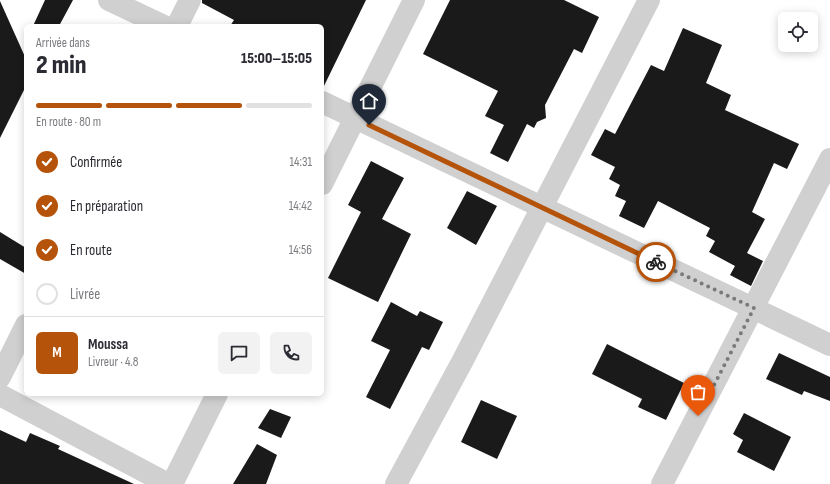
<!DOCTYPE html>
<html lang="fr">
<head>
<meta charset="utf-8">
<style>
  body { margin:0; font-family:"Sofia Sans Condensed",sans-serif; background:#f2f2f3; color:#2b2b33; height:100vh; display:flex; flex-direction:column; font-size:15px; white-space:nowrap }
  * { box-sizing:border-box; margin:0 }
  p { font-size:13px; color:#7c7c81 }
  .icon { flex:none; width:22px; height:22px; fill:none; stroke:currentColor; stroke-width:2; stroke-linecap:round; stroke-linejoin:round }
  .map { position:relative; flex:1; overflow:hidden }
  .panel { position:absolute; left:24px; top:24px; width:300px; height:372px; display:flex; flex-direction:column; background:#fff; border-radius:6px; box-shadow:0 2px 10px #0003 }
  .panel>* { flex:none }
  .buttons { position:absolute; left:778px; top:12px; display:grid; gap:8px }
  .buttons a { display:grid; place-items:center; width:40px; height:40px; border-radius:6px; background:#fff; box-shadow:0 2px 10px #0003; font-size:20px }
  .pin { position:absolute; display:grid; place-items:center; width:34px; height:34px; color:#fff; margin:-41px -17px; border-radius:50% 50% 50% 0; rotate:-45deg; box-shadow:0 0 4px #0007 }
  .pin .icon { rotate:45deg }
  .courier { position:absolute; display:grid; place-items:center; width:40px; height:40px; margin:-20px; border:3px solid #b45309; border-radius:50%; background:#fff; color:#222; box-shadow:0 1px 5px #0007 }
  .head em { font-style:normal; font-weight:800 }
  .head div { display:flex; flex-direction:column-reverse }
  .head { display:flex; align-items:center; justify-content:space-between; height:68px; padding:0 12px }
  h1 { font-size:26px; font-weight:800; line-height:30px }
  .bar { display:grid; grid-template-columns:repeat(4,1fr); gap:6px 4px; align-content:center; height:48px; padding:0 12px }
  .bar i { height:5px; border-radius:3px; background:#e1e1e2 }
  .bar .selected { background:#b45309 }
  .bar p { grid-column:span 4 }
  .line { display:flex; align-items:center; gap:10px; padding:0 12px; border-top:1px solid #e1e1e2 }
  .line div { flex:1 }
  .round { display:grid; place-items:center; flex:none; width:42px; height:42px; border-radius:6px; background:#f2f2f3 }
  ol { padding:0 12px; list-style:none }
  li { display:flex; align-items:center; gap:12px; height:44px }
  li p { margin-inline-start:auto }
  li .icon { padding:4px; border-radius:50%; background:#b45309; color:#fff; stroke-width:4 }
  li:last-child { color:#7c7c81 }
  li i { width:22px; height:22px; border:2px solid #e1e1e2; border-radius:50% }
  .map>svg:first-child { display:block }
  .building { fill:#1a1a1a }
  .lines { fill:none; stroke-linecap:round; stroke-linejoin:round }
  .street { stroke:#d0d0d0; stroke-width:22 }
  .done { stroke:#7a7a7a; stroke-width:4; stroke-dasharray:0 7.2 }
  .route { stroke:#b45309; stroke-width:5 }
</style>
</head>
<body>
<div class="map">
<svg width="830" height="484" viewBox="0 0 830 484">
  <rect width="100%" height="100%" fill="#fff"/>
  <path class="building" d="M45 0H73L59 26H33Z
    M202 0H366L322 90V26H230L234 20 202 3Z
    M450 0H564L599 17 582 53 574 49 545 105 546 118 537 122 534 128 527 124 508 162 490 153 504 125 485 116 498 91 423 54Z
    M0 1 26 59V86L0 138Z
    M683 28 722 45 706 83 731 95 725 110 799 144 787 169 774 163 752 212 765 219 747 253 763 261 751 286 730 275 735 266 709 252 715 241 706 236 710 228 658 201 644 228 619 216 626 201 615 196 620 185 609 179 615 167 591 155 605 129 615 134 651 65 664 71Z
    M371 161 404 178 382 219 411 234 378 302 328 278 361 212 348 205Z
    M467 191 497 206 476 245 447 228Z
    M0 232 26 248V274L0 259Z
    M391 302 417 316 420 311 443 322 429 350 422 347 390 409 366 397 390 350 371 341Z
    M607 344 684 383 666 420 638 407 642 399 592 374Z
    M779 353 830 377V401L804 391 802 395 766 379Z
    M481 400 517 416 497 459 461 442Z
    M270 409 291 417 281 438 258 428Z
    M744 413 791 437 774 471 737 452 743 440 733 434Z
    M0 430 26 442 30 433 60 446 58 449 134 484H0Z
    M257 444 277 455 266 484H233Z"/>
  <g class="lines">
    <path class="street" d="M109 0 164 26
      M177 26 190 0
      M322 102 830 345
      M322 184 414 0
      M0 377 26 325
      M0 395 168 484
      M172 484 217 394
      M396 484 462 362 649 0
      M662 484 830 159"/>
  </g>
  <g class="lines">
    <path class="done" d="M656 262 754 308 698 416"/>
    <path class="route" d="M369 125 656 262"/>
  </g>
</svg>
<div class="buttons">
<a><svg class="icon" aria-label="locate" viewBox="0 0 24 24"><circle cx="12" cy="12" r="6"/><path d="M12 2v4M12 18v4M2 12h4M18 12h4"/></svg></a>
</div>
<div class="pin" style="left:698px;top:416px;background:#ea580c"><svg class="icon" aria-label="bag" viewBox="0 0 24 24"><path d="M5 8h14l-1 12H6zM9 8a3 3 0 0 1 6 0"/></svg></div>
<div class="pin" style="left:369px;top:125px;background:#1f2937"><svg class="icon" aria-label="home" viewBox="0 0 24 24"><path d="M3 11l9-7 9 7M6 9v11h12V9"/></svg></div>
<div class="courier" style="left:656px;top:262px"><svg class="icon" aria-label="bike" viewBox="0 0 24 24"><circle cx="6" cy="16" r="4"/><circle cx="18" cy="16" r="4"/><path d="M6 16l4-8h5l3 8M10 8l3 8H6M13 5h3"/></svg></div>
<section class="panel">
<div class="head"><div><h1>2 min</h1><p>Arrivée dans</p></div><em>15:00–15:05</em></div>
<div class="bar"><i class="selected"></i><i class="selected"></i><i class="selected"></i><i></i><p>En route · 80 m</p></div>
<ol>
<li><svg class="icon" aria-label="check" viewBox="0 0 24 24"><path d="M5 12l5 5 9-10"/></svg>Confirmée<p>14:31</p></li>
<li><svg class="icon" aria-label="check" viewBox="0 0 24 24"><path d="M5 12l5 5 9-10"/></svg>En préparation<p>14:42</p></li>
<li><svg class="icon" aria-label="check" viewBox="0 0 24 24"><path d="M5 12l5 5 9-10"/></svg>En route<p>14:56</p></li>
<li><i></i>Livrée</li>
</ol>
<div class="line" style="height:72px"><b class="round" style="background:#b45309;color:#fff">M</b><div><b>Moussa</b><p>Livreur · 4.8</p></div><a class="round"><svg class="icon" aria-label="chat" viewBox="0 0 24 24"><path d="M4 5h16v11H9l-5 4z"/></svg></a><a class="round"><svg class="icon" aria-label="phone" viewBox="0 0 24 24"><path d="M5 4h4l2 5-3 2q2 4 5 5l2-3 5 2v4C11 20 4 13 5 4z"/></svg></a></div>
</section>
</div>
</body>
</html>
